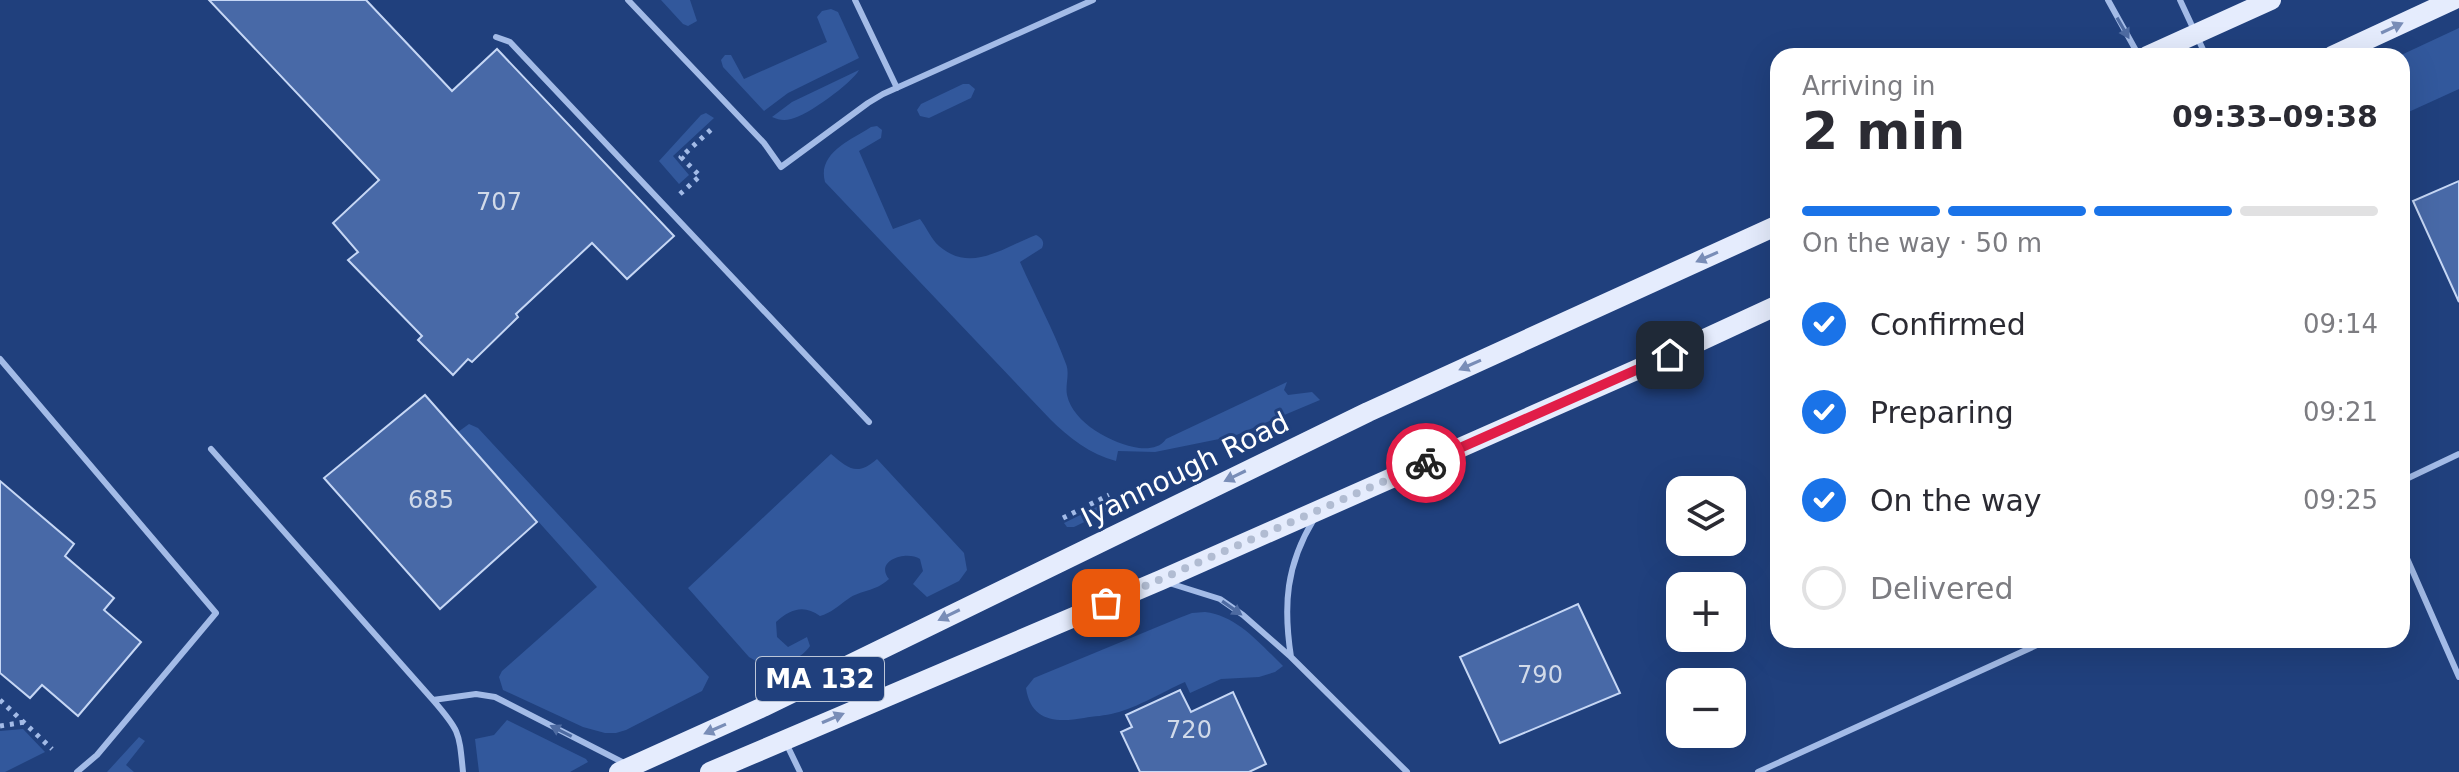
<!DOCTYPE html>
<html lang="en">
<head>
<meta charset="utf-8">
<style>
  body { margin:0; font-family:"DejaVu Sans",sans-serif; background:#f7f7f7; color:#2b2b33; height:100vh; display:flex; flex-direction:column; font-size:30px; white-space:nowrap }
  * { box-sizing:border-box; margin:0 }
  p { font-size:26px; color:#7c7c81 }
  .icon { flex:none; width:44px; height:44px; fill:none; stroke:currentColor; stroke-width:2; stroke-linecap:round; stroke-linejoin:round }
  .map { position:relative; flex:1; overflow:hidden }
  .sheet { position:absolute; left:1770px; top:48px; width:640px; height:600px; display:flex; flex-direction:column; background:#fff; border-radius:24px; box-shadow:0 8px 32px #0002 }
  .sheet>* { flex:none }
  .controls { position:absolute; left:1666px; top:476px; display:grid; gap:16px }
  .controls a { display:grid; place-items:center; width:80px; height:80px; border-radius:16px; background:#fff; box-shadow:0 8px 32px #0002; font-size:40px }
  .pin { position:absolute; display:grid; place-items:center; width:68px; height:68px; color:#fff; margin:-34px; border-radius:16px; box-shadow:0 4px 12px #0006 }
  .courier { position:absolute; display:grid; place-items:center; width:80px; height:80px; margin:-40px; border:6px solid #e11d48; border-radius:50%; background:#fff; color:#222; box-shadow:0 2px 10px #0007 }
  .overview em { font-style:normal; font-weight:700 }
  .overview div { display:flex; flex-direction:column-reverse }
  .overview { display:flex; align-items:center; justify-content:space-between; height:136px; padding:0 32px }
  h1 { font-size:52px; font-weight:700; line-height:60px }
  .bar { display:grid; grid-template-columns:repeat(4,1fr); gap:12px 8px; align-content:center; height:96px; padding:0 32px }
  .bar i { height:10px; border-radius:6px; background:#e1e1e2 }
  .bar .on { background:#1a73e8 }
  .bar p { grid-column:span 4 }
  ol { padding:0 32px; list-style:none }
  li { display:flex; align-items:center; gap:24px; height:88px }
  li p { margin-inline-start:auto }
  li .icon { padding:8px; border-radius:50%; background:#1a73e8; color:#fff; stroke-width:4 }
  li:last-child { color:#7c7c81 }
  li i { width:44px; height:44px; border:4px solid #e1e1e2; border-radius:50% }
  .map>svg:first-child { display:block }
  .green { fill:#32589c }
  .building { fill:#4869a7; stroke:#c6d7f5; stroke-width:2 }
  .lines { fill:none; stroke-linecap:round; stroke-linejoin:round }
  .path { stroke:#a3bbe7; stroke-width:5; stroke-dasharray:4 6; stroke-linecap:butt }
  .service { stroke:#a3bbe7; stroke-width:6 }
  .primary { stroke:#e5ecfd; stroke-width:20 }
  .oneway { fill:#4e6ba2 }
  .oneway2 { fill:#798db7 }
  .done { stroke:#b1bcd2; stroke-width:8; stroke-dasharray:0 14.4 }
  .route { stroke:#e11d48; stroke-width:10 }
  .labels { text-anchor:middle; dominant-baseline:central; stroke-width:6; stroke-linejoin:round; paint-order:stroke }
  .number-label { font-size:24px; fill:#d1dae9 }
  .shield { fill:#20407d; stroke:#bcc6d8; stroke-width:2 }
  .shield-label { font-size:26px; font-weight:bold; fill:#fff }
  .street-label { font-size:28px; fill:#fff; stroke:#20407d }
</style>
</head>
<body>
<div class="map">
<svg width="2459" height="772" viewBox="0 0 2459 772">
  <rect width="100%" height="100%" fill="#20407d"/>
  <path class="green" d="M661 0H690L697 21 688 26 683 24Z
    M831 9 838 12 859 58 788 93 764 111 723 67 721 60 725 55H731L744 79 827 42 817 17 822 11Z
    M2459 28V89L2402 115V56H2399Z
    M859 70C852 83 807 116 791 119 784 121 779 120 772 117L792 102Z
    M963 84H969L975 89 971 98 929 118 920 116 917 110 921 104Z
    M706 113 714 118 673 156 689 175 679 184 659 161 701 115Z
    M877 126 882 130 881 138 859 151 893 229 920 219C927 228 931 239 939 246 971 274 1004 247 1036 235 1042 238 1045 242 1042 248L1020 262C1035 296 1053 329 1066 364 1070 374 1065 384 1067 395 1073 423 1112 444 1139 448 1149 449 1160 448 1166 439L1287 382 1284 390 1288 395 1312 392 1320 400 1234 436 1155 452 1118 451 1116 461C1090 454 1069 438 1050 419L825 182C817 153 851 140 871 127Z
    M469 424 478 428 709 677 702 691 626 730 616 733H605L583 727 503 690 499 677 502 671 597 587 458 432Z
    M831 454C848 468 857 477 877 459L964 553 967 570 959 581 927 597 913 584 923 571 920 559C906 550 874 561 889 579 873 593 862 589 848 599 838 606 831 613 820 616 804 604 790 609 776 622L777 637 788 647 807 637 810 646C803 657 783 667 770 669L749 657 688 588Z
    M1113 499 1115 502 1113 508 1074 527H1067L1064 523Z
    M1205 612C1238 616 1260 644 1283 666L1275 672 1259 677 1221 679 1190 693 1185 682C1164 691 1137 708 1115 713 1105 716 1094 716 1084 718 1055 723 1031 721 1026 688L1034 678 1179 618 1192 613Z
    M507 720 586 759 588 762 570 772H479L475 739 494 735Z
    M23 729 45 752 5 772H0V731Z
    M139 737 145 741 126 765 134 772H107Z"/>
  <path class="building" d="M209 0H366L452 91 497 49 674 236 627 279 592 243 516 314 518 317 472 362 468 359 453 375 418 340 422 336 348 260 358 252 333 223 379 180Z
    M2459 181V302L2413 201Z
    M425 395 537 522 440 609 324 478Z
    M0 481 74 544 65 556 114 598 104 610 141 642 78 716 42 685 30 698 0 673Z
    M1578 604 1620 693 1500 743 1460 657Z
    M1180 690 1191 712 1233 692 1266 764 1249 772H1140L1121 732 1132 727 1126 715Z"/>
  <g class="lines">
    <path class="path" d="M680 194 700 176 681 157 715 126
      M1063 518 1109 495
      M0 700 52 749
      M0 726 25 722"/>
    <path class="service" d="M628 0 764 143 781 167 868 103 883 94 1093 0
      M855 0 897 88
      M2108 0 2139 56
      M2180 0 2206 56
      M496 37 510 42 869 422
      M0 359 216 613 97 755 77 772
      M211 449 433 700
      M2402 481 2459 454
      M2402 547 2459 677
      M1169 583 1220 599 1243 615 1291 657 1407 772
      M1291 657C1283 605 1286 565 1314 519
      M786 743 800 772
      M463 772C459 732 460 731 433 700L476 694 495 697 624 763
      M1758 772 2048 640"/>
    <path class="primary" d="M2147 56 2271 0
      M2332 56 2453 0
      M619 772 763 707 1368 412 1778 225
      M710 772 1161 580 1670 355 1778 305"/>
  </g>
  <defs><path id="oneway-solid" d="M-6-.8H1V-3.2L6.5 0L1 3.2V.8H-6Z" transform="scale(2)"/></defs>
  <g class="oneway">
    <use href="#oneway-solid" transform="translate(2123 28) rotate(60)"/>
    <use href="#oneway-solid" transform="translate(1232 608) rotate(35)"/>
    <use href="#oneway-solid" transform="translate(561 731) rotate(-153)"/>
  </g>
  <g class="oneway2">
    <use href="#oneway-solid" transform="translate(2392 28) rotate(-25)"/>
    <use href="#oneway-solid" transform="translate(1707 257) rotate(156)"/>
    <use href="#oneway-solid" transform="translate(1470 365) rotate(156)"/>
    <use href="#oneway-solid" transform="translate(1235 476) rotate(154)"/>
    <use href="#oneway-solid" transform="translate(949 615) rotate(154)"/>
    <use href="#oneway-solid" transform="translate(833 718) rotate(-23)"/>
    <use href="#oneway-solid" transform="translate(715 729) rotate(156)"/>
  </g>
  <g class="lines">
    <path class="done" d="M1106 603 1426 463"/>
    <path class="route" d="M1426 463 1670 355"/>
  </g>
  <g class="labels">
    <g class="number-label">
      <text x="499" y="202">707</text>
      <text x="431" y="500">685</text>
      <text x="1540" y="675">790</text>
      <text x="1189" y="730">720</text>
    </g>
    <rect class="shield" x="756" y="657" width="128" height="44" rx="6"/>
    <g class="shield-label">
      <text x="820" y="679">MA 132</text>
    </g>
    <g class="street-label">
      <text transform="translate(1185 470) rotate(-26)">Iyannough Road</text>
    </g>
  </g>
</svg>
<div class="controls">
<a><svg class="icon" aria-label="layers" viewBox="0 0 24 24"><path d="M12 4l9 5-9 5-9-5zM3 14l9 5 9-5"/></svg></a>
<a>+</a>
<a>−</a>
</div>
<div class="pin" style="left:1106px;top:603px;background:#ea580c"><svg class="icon" aria-label="bag" viewBox="0 0 24 24"><path d="M5 8h14l-1 12H6zM9 8a3 3 0 0 1 6 0"/></svg></div>
<div class="pin" style="left:1670px;top:355px;background:#1f2937"><svg class="icon" aria-label="home" viewBox="0 0 24 24"><path d="M3 11l9-7 9 7M6 9v11h12V9"/></svg></div>
<div class="courier" style="left:1426px;top:463px"><svg class="icon" aria-label="bike" viewBox="0 0 24 24"><circle cx="6" cy="16" r="4"/><circle cx="18" cy="16" r="4"/><path d="M6 16l4-8h5l3 8M10 8l3 8H6M13 5h3"/></svg></div>
<section class="sheet">
<div class="overview"><div><h1>2 min</h1><p>Arriving in</p></div><em>09:33–09:38</em></div>
<div class="bar"><i class="on"></i><i class="on"></i><i class="on"></i><i></i><p>On the way · 50 m</p></div>
<ol>
<li><svg class="icon" aria-label="check" viewBox="0 0 24 24"><path d="M5 12l5 5 9-10"/></svg>Confirmed<p>09:14</p></li>
<li><svg class="icon" aria-label="check" viewBox="0 0 24 24"><path d="M5 12l5 5 9-10"/></svg>Preparing<p>09:21</p></li>
<li><svg class="icon" aria-label="check" viewBox="0 0 24 24"><path d="M5 12l5 5 9-10"/></svg>On the way<p>09:25</p></li>
<li><i></i>Delivered</li>
</ol>
</section>
</div>
</body>
</html>
